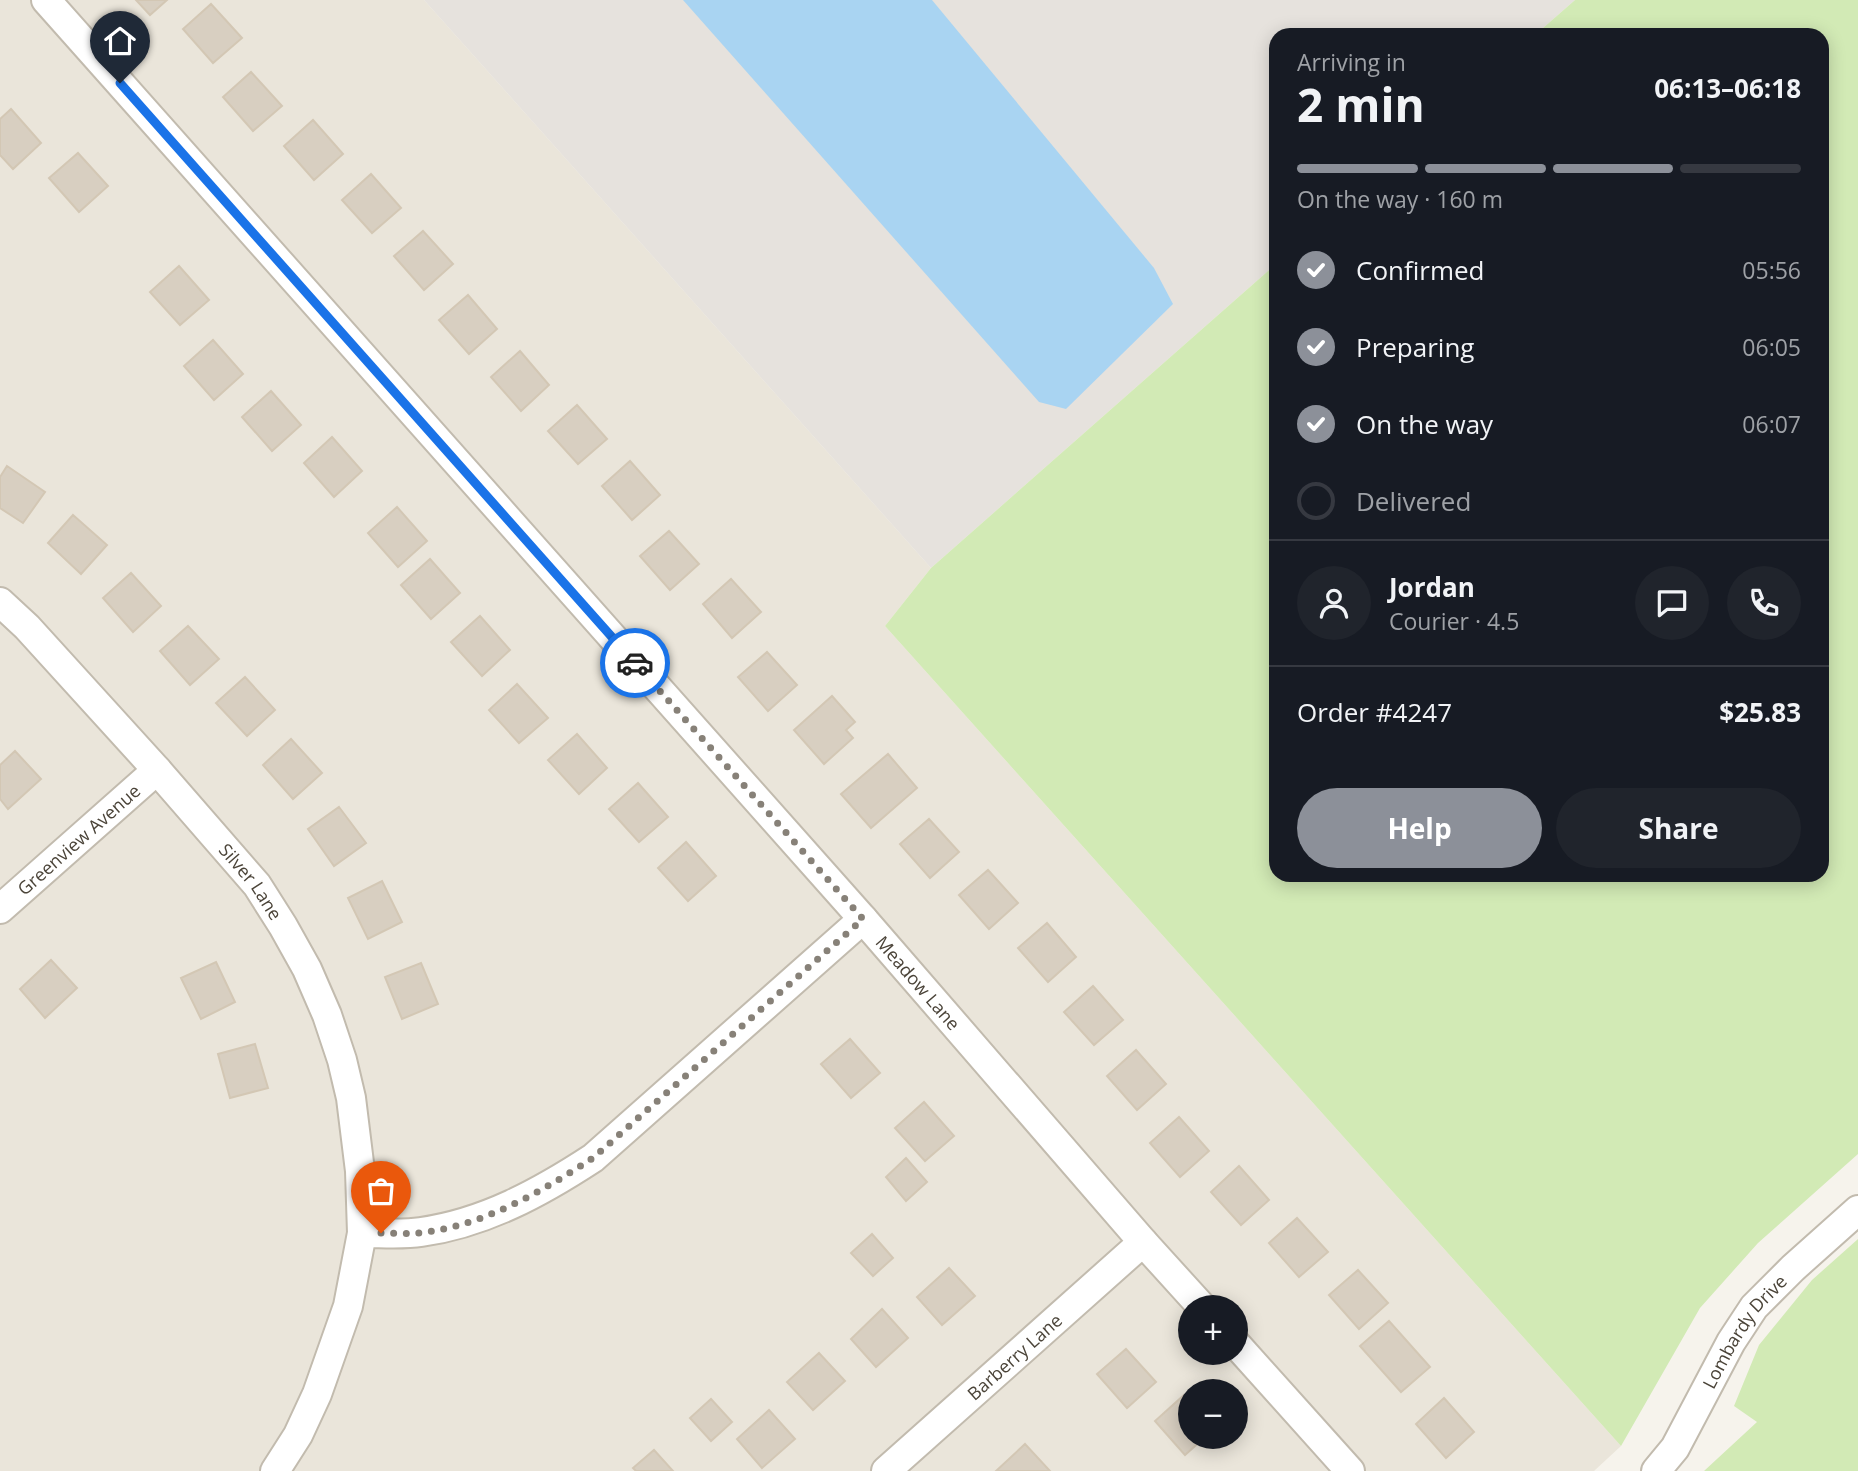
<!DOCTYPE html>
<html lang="en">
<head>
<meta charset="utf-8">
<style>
  body { margin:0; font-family:"Open Sans",sans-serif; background:#20242c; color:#f1f3f6; height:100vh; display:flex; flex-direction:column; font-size:26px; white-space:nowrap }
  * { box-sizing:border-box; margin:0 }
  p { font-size:23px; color:#9ea1a6 }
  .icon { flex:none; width:38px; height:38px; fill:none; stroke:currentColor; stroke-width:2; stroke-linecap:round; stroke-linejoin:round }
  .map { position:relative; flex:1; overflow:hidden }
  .panel { position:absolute; left:1269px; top:28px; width:560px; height:854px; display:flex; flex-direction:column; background:#171b24; border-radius:21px; box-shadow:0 4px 18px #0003 }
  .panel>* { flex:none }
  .controls { position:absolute; left:1178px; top:1295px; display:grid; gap:14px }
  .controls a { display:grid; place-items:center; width:70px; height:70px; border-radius:50%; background:#171b24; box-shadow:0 4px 18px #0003; font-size:35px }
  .pin { position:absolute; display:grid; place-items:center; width:60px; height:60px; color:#fff; margin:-72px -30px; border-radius:50% 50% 50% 0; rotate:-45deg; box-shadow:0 0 7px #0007 }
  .pin .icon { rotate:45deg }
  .courier { position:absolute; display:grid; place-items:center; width:70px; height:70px; margin:-35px; border:5px solid #1a73e8; border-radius:50%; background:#fff; color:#222; box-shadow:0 2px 9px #0007 }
  .summary em { font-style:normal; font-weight:700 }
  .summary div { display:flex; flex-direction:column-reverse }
  .summary { display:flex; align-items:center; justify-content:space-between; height:119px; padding:0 28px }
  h1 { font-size:46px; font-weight:700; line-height:52px }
  .bar { display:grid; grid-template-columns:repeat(4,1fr); gap:10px 7px; align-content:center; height:84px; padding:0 28px }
  .bar i { height:9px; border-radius:5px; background:#363941 }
  .bar .selected { background:#8c9099 }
  .bar p { grid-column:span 4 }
  .line { display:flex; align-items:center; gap:18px; padding:0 28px; border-top:2px solid #363941 }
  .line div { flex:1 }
  .round { display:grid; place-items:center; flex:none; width:74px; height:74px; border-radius:37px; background:#20242c }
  ol { padding:0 28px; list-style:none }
  li { display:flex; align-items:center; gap:21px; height:77px }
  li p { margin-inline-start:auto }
  li .icon { padding:7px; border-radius:50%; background:#8c9099; color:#fff; stroke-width:4 }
  li:last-child { color:#9ea1a6 }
  li i { width:38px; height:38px; border:4px solid #363941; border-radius:50% }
  .button { display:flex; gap:14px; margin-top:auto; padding:14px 28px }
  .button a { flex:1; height:80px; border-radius:42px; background:#8c9099; color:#fff; font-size:28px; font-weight:700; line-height:80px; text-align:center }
  .button a+a { background:#20242c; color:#f1f3f6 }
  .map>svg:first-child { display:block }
  .residential { fill:#eae5da; fill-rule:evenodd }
  .industrial { fill:#e6e2dd }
  .green { fill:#d2eab5 }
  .water { fill:#a9d4f2 }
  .building { fill:#d8cfc1; stroke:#d3c7b4; stroke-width:2 }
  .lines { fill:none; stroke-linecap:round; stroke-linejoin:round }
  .minor-casing { stroke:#c2bbae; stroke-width:32 }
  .minor { stroke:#fff; stroke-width:28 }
  .done { stroke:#878178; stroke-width:7; stroke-dasharray:0 12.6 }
  .route { stroke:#1a73e8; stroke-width:9 }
  .labels { text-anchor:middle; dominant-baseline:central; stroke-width:5; stroke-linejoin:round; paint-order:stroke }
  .street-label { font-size:18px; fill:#4b4439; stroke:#fff }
</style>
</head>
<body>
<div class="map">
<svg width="1858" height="1471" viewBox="0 0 1858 1471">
  <rect width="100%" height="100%" fill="#f6f3ec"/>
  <path class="residential" d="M0 0H424L931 568 885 626 1621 1446 1594 1471H0ZM1190 1307H1236V1353H1190ZM1190 1391H1236V1437H1190Z"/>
  <path class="industrial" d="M424 0H1575L1535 35H1276V264L931 568Z"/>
  <path class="green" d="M1575 0H1858V1154L1758 1243 1700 1308 1621 1446 885 626 931 568 1276 264V875H1822V35H1535Z
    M1858 1239V1471H1704L1757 1422 1734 1406 1759 1345 1812 1280Z"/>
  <path class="water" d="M683 0H932L1154 268 1173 304 1066 409 1039 402Z"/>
  <path class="building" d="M136 0H167L150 15Z
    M211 4 242 38 213 63 183 29Z
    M251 72 282 106 253 131 223 97Z
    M11 109 41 143 13 169 0 155V119Z
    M313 120 343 154 314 180 284 146Z
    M78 153 108 186 79 212 49 178Z
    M371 174 401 208 372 233 342 200Z
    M423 231 453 264 424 290 394 256Z
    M179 266 209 300 180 325 150 292Z
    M468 295 497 329 469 354 439 320Z
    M213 340 243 374 214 400 184 366Z
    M520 351 549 385 521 411 491 377Z
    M271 391 301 425 272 451 242 417Z
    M577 405 607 439 578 464 548 431Z
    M332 437 362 471 334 497 304 463Z
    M630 461 660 495 632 520 602 486Z
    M7 466 45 492 23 523 0 508V477Z
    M397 507 427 541 398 567 368 533Z
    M73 515 107 545 81 574 48 543Z
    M669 531 699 564 670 590 640 556Z
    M430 559 460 593 431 619 401 585Z
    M131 573 161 606 133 632 103 598Z
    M731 579 761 612 732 638 703 604Z
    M480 616 510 650 482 676 451 642Z
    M188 626 219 659 190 685 160 651Z
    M767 652 797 685 768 711 738 677Z
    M245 677 275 710 247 736 216 703Z
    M517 684 548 718 519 743 489 710Z
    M832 696 855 722 846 730 853 738 824 764 794 730Z
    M577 734 607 768 579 794 548 760Z
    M291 739 322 773 293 799 263 765Z
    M15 751 41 779 8 809 0 799V765Z
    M888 754 917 788 871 828 841 794Z
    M638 783 668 817 639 842 609 809Z
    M339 807 366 843 334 866 308 829Z
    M929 819 959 852 930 878 900 844Z
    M686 842 716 876 688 901 658 868Z
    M988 870 1018 903 989 929 959 895Z
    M382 881 402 922 368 939 348 898Z
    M1047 923 1076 957 1048 982 1018 948Z
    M51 960 77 988 45 1018 20 989Z
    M216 962 235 1002 201 1019 181 978Z
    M421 963 438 1004 402 1019 385 977Z
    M1093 986 1123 1020 1094 1045 1064 1012Z
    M850 1039 880 1073 851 1098 821 1064Z
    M255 1044 268 1088 230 1098 218 1054Z
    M1136 1050 1166 1084 1137 1110 1107 1076Z
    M924 1102 954 1136 925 1161 895 1128Z
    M1179 1117 1209 1151 1180 1177 1150 1143Z
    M906 1158 927 1182 906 1201 886 1177Z
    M1239 1166 1269 1200 1241 1225 1211 1192Z
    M1297 1218 1328 1252 1299 1277 1269 1243Z
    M872 1234 893 1258 873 1276 851 1253Z
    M949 1268 975 1296 942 1325 917 1297Z
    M1358 1270 1388 1303 1359 1329 1329 1295Z
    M882 1309 908 1338 876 1367 851 1339Z
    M1389 1321 1430 1367 1401 1392 1360 1346Z
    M1126 1349 1156 1382 1127 1408 1097 1374Z
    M819 1353 845 1381 813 1410 787 1382Z
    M1184 1395 1190 1402V1437H1205L1185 1455 1155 1421Z
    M1444 1398 1474 1432 1446 1458 1416 1424Z
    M711 1399 732 1422 711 1441 690 1418Z
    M769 1410 795 1439 762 1468 737 1439Z
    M1025 1444 1050 1471H996Z
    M654 1450 673 1471H636L633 1468Z"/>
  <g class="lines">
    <defs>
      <g id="minor">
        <path id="s1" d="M46 0 863 919 1143 1242 1202 1307"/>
        <path id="s2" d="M0 602 27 627 157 770 257 885 283 926 307 969 327 1015 342 1060 351 1098 360 1171 362 1233 348 1306 317 1394 298 1435 275 1471"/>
        <path id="s3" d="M0 909 157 770"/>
        <path d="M362 1233C382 1233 402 1235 421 1232 485 1223 541 1192 593 1158L863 919"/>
        <path d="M1236 1344 1350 1471"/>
        <path id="s4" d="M886 1471 1143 1242"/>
        <path id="s5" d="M1656 1471 1675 1448 1731 1342 1754 1307 1793 1268 1858 1210"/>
      </g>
    </defs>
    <use href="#minor" class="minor-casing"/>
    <use href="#minor" class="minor"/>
  </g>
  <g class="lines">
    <path class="done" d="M381 1233C394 1233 407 1234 419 1233 483 1226 541 1192 593 1158L863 919 635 663"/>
    <path class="route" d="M120 83 635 663"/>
  </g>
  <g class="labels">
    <g class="street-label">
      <text stroke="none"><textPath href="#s3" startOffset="105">Greenview Avenue</textPath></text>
      <text stroke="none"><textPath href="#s2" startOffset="376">Silver Lane</textPath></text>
      <text stroke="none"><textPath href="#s1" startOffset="1314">Meadow Lane</textPath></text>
      <text stroke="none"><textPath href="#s5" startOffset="166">Lombardy Drive</textPath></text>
      <text stroke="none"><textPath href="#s4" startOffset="172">Barberry Lane</textPath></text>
    </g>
  </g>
</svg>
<div class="controls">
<a>+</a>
<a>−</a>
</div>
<div class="pin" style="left:381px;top:1233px;background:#ea580c"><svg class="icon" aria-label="bag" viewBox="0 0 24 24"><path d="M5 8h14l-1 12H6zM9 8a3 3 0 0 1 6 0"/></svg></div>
<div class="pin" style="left:120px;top:83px;background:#1f2937"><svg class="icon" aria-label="home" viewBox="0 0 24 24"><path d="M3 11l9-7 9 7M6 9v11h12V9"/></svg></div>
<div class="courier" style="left:635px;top:663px"><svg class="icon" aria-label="car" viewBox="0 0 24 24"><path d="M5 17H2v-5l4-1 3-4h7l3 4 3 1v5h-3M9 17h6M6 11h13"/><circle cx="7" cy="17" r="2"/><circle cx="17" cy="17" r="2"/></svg></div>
<section class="panel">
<div class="summary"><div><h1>2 min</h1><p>Arriving in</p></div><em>06:13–06:18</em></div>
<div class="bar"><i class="selected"></i><i class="selected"></i><i class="selected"></i><i></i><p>On the way · 160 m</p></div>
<ol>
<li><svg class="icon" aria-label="check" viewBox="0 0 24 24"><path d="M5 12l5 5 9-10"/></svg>Confirmed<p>05:56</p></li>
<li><svg class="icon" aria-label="check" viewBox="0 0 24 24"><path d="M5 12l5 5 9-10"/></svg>Preparing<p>06:05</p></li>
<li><svg class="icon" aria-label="check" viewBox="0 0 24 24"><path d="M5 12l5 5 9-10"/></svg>On the way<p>06:07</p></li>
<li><i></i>Delivered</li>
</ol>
<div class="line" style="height:126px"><a class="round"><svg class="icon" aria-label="person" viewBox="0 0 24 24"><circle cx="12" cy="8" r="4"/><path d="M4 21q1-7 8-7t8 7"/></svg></a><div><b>Jordan</b><p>Courier · 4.5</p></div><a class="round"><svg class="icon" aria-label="chat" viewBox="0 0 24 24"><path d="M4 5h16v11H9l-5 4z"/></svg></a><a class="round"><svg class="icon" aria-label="phone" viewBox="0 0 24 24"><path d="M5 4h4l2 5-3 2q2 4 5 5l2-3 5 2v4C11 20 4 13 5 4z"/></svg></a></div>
<div class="line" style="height:91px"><div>Order #4247</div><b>$25.83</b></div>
<div class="button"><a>Help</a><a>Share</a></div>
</section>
</div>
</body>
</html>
